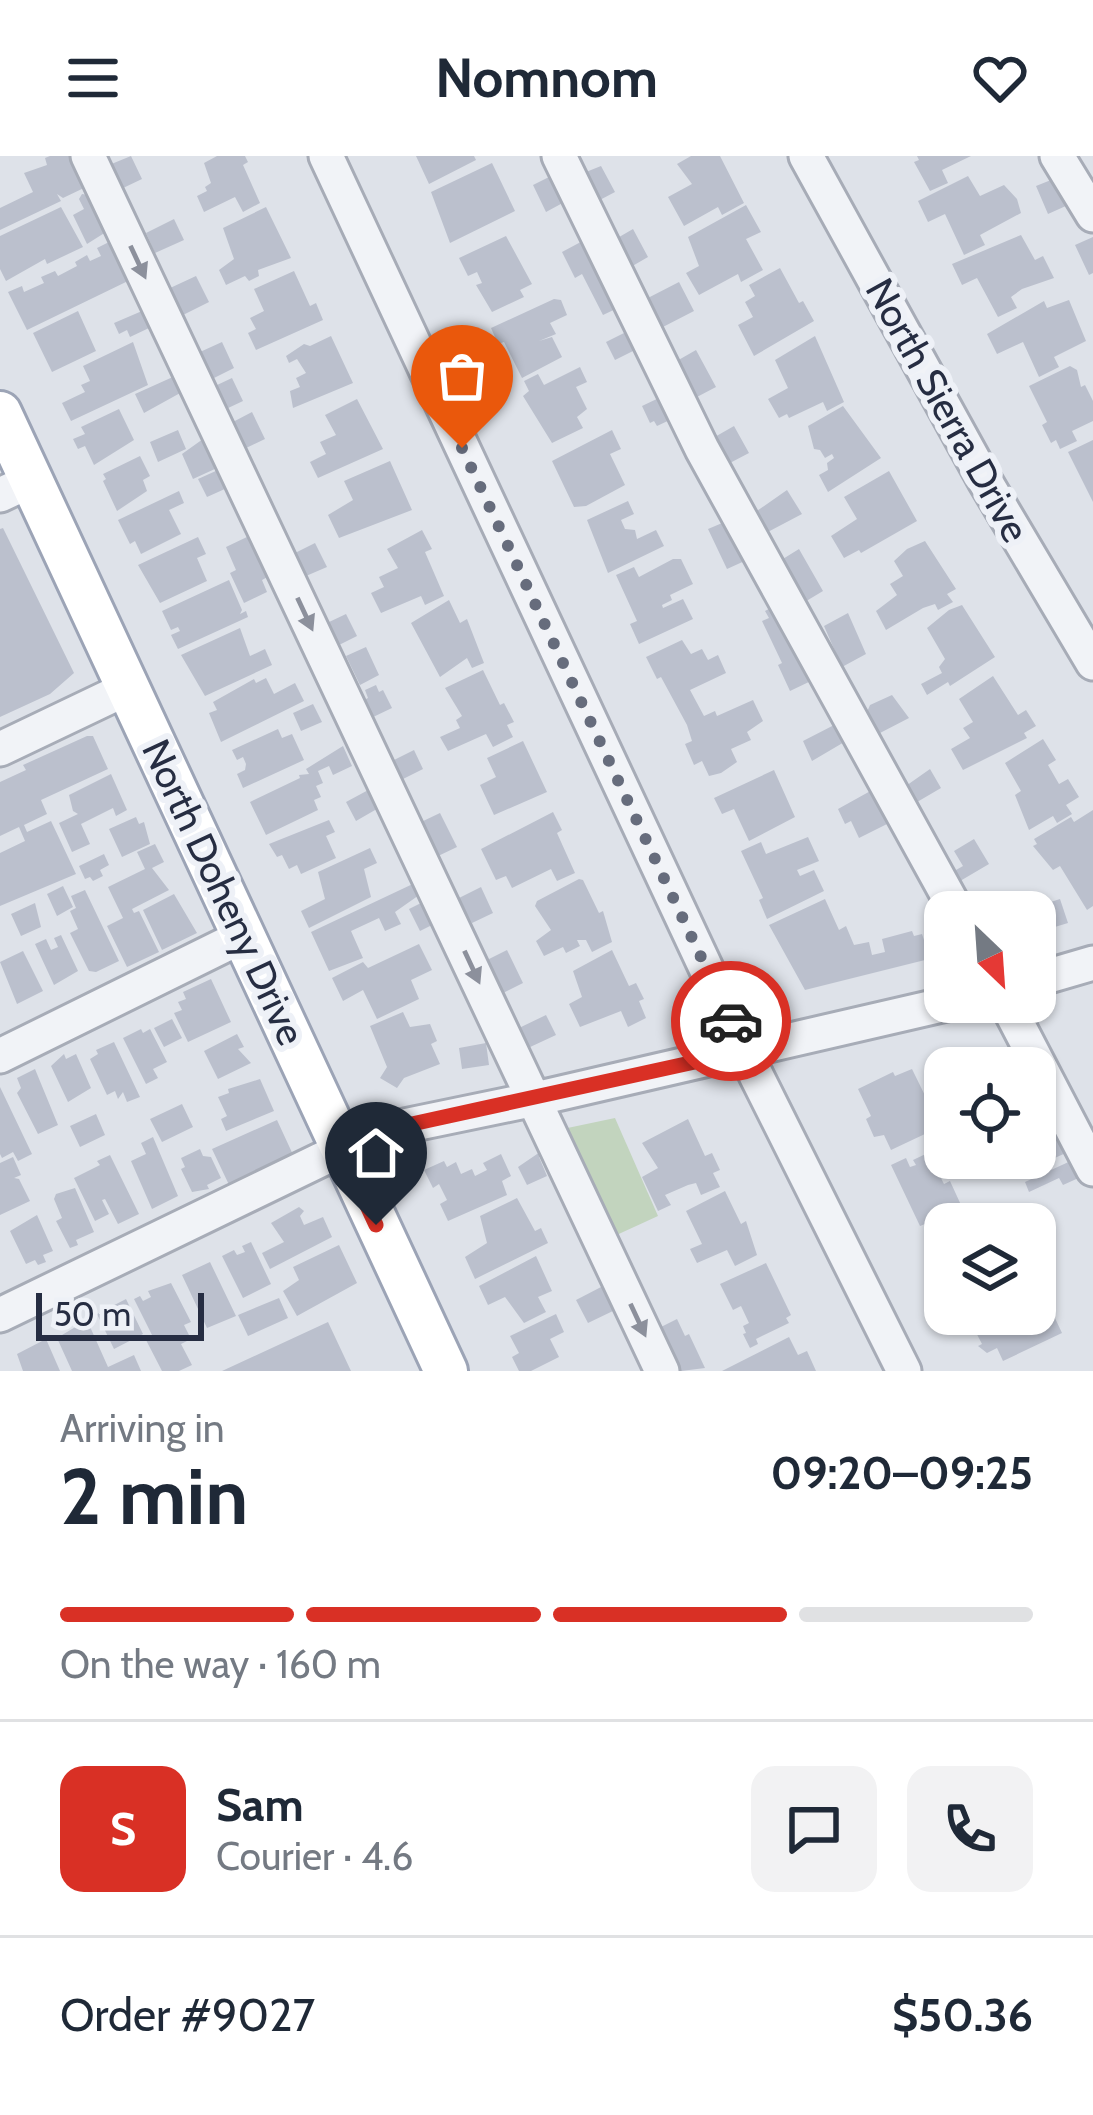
<!DOCTYPE html>
<html lang="en">
<head>
<meta charset="utf-8">
<style>
  body { margin:0; font-family:Cabin,sans-serif; background:#f2f2f3; color:#1f2937; height:100vh; display:flex; flex-direction:column; font-size:45px; white-space:nowrap }
  * { box-sizing:border-box; margin:0 }
  p { font-size:39px; color:#747a83 }
  .icon { flex:none; width:66px; height:66px; fill:none; stroke:currentColor; stroke-width:2; stroke-linecap:round; stroke-linejoin:round }
  .map { position:relative; height:1215px; overflow:hidden }
  .details { display:flex; flex-direction:column; background:#fff; flex:1 }
  .details>* { flex:none }
  .needle { width:78px; rotate:155deg }
  .fabs { position:absolute; left:924px; top:735px; display:grid; gap:24px }
  .fabs a { display:grid; place-items:center; width:132px; height:132px; border-radius:24px; background:#fff; box-shadow:0 3px 9px #0004; font-size:60px }
  .scale { position:absolute; left:36px; bottom:30px; width:168px; box-sizing:border-box; padding-left:12px; border:6px solid #262d42; border-top:0; font-size:33px; line-height:42px; white-space:nowrap; color:#262d42; -webkit-text-stroke:9px #eef1f7; paint-order:stroke }
  .pin { position:absolute; display:grid; place-items:center; width:102px; height:102px; color:#fff; margin:-123px -51px; border-radius:50% 50% 50% 0; rotate:-45deg; box-shadow:0 0 12px #0007 }
  .pin .icon { rotate:45deg }
  .courier { position:absolute; display:grid; place-items:center; width:120px; height:120px; margin:-60px; border:9px solid #d93025; border-radius:50%; background:#fff; color:#222; box-shadow:0 3px 15px #0007 }
  .head em { font-style:normal; font-weight:700 }
  .head div { display:flex; flex-direction:column-reverse }
  .head { display:flex; align-items:center; justify-content:space-between; height:204px; padding:0 60px }
  h1 { font-size:78px; font-weight:700; line-height:90px }
  .bar { display:grid; grid-template-columns:repeat(4,1fr); gap:18px 12px; align-content:center; height:144px; padding:0 60px }
  .bar i { height:15px; border-radius:9px; background:#e0e1e3 }
  .bar .selected { background:#d93025 }
  .bar p { grid-column:span 4 }
  .line { display:flex; align-items:center; gap:30px; padding:0 60px; border-top:3px solid #e0e1e3 }
  .line div { flex:1 }
  .round { display:grid; place-items:center; flex:none; width:126px; height:126px; border-radius:24px; background:#f2f2f3 }
  header { display:flex; justify-content:space-between; align-items:center; height:156px; padding:0 60px; background:#fff; font-size:54px; font-weight:700 }
  .map>svg:first-child { display:block }
  .green { fill:#c2d4be }
  .building { fill:#bbc0cd }
  .lines { fill:none; stroke-linecap:round; stroke-linejoin:round }
  .minor-casing { stroke:#a7acb7; stroke-width:39 }
  .major-casing { stroke:#9ca4b6; stroke-width:48 }
  .minor { stroke:#f1f3f7; stroke-width:33 }
  .major { stroke:#fff; stroke-width:42 }
  .oneway { fill:#8c909c }
  .done { stroke:#666c7c; stroke-width:12; stroke-dasharray:0 21.6 }
  .route { stroke:#d93025; stroke-width:15 }
  .labels { text-anchor:middle; dominant-baseline:central; stroke-width:12; stroke-linejoin:round; paint-order:stroke }
  .street-label { font-size:39px; fill:#262d42; stroke:#eef1f7 }
</style>
</head>
<body>
<header><svg class="icon" aria-label="menu" viewBox="0 0 24 24"><path d="M4 6h16M4 12h16M4 18h16"/></svg>Nomnom<svg class="icon" aria-label="heart" viewBox="0 0 24 24"><path d="M12 20l-8-8c-3-5 5-10 8-4 3-6 11-1 8 4z"/></svg></header>
<div class="map">
<svg width="1093" height="1215" viewBox="0 0 1093 1215">
  <rect width="100%" height="100%" fill="#dee2e9"/>
  <path class="green" d="M615 962 658 1060 610 1082 558 974Z"/>
  <path class="building" d="M50 0H72L86 31 63 42 57 38 61 45 0 74V52L33 36 24 17 47 9 45 2Z
    M131 0 142 23 121 33 109 9Z
    M217 0H245L248 6 243 9 260 47 243 56 235 41 204 56 197 40 207 35 205 31 211 27 204 7Z
    M416 0H474L476 4 429 28Z
    M691 0H720L744 47 722 59 718 51 684 70 668 41 692 28 677 8Z
    M917 0H971L942 14 948 27 930 35 914 6 919 4Z
    M492 7 515 55 450 87 431 36Z
    M601 10 615 36 596 46 581 18Z
    M557 17 570 43 546 56 533 29Z
    M968 20 980 40 1004 29 1017 43 1021 57 980 79 985 89 964 99 945 58 928 66 918 45Z
    M1056 22 1068 49 1048 58 1036 30Z
    M82 38 88 39 106 76 87 88 73 59 84 53 79 43Z
    M746 49 761 76 746 83 763 114 741 126 738 118 699 139 686 117 699 110 688 81Z
    M61 51 83 91 47 108 45 103 6 125 0 113V80Z
    M266 51 291 102 258 114 259 120 249 125 245 120 226 129 219 114 234 103 223 72Z
    M174 63 184 84 155 97 146 77Z
    M633 73 648 101 629 112 614 84Z
    M1021 79 1035 104 1043 100 1054 122 1022 133 1011 141 1017 152 998 161 977 122 962 129 952 108Z
    M506 80 532 128 520 134 524 141 492 156 476 129 482 127 477 116 468 120 459 102Z
    M592 80 624 149 603 159 582 118 575 122 562 96Z
    M1093 81V117L1089 119 1075 89Z
    M109 86 128 125 27 174 8 136 22 130 24 136 44 127 41 121 55 115 58 120 77 110 75 106 87 99 90 105 101 100 97 92Z
    M780 112 799 147 803 145 814 165 754 200 738 169 753 161 745 146 755 140 749 129Z
    M294 115 310 150 316 147 323 164 256 194 248 177 256 173 250 162 264 155 254 133Z
    M196 120 209 146 181 160 168 133Z
    M679 126 694 155 659 173 644 144Z
    M554 143 561 144 567 159 550 167 556 178 539 185 552 181 562 201 522 222 504 186 498 188 491 172Z
    M1069 144 1086 185 1054 201 1059 211 1039 221 1023 186 997 198 987 178 1044 145 1047 152Z
    M78 155 96 195 52 216 33 177Z
    M142 155 149 172 130 181 127 174 119 178 114 167Z
    M636 171 645 189 615 204 606 186Z
    M331 180 353 227 293 252 290 235 300 231 296 222 306 217 297 203 289 207 286 200 304 188 310 190Z
    M815 180 844 246 827 255 823 246 789 262 787 258 779 262 768 243 788 232 775 204Z
    M133 186 148 229 71 265 62 247 85 236 81 229 90 225 83 210Z
    M222 186 234 212 212 223 200 196Z
    M696 194 716 231 695 242 675 206Z
    M1070 210 1077 214 1081 231 1085 229 1093 245V265L1072 275 1077 285 1060 293 1056 284 1051 287 1042 269 1047 266 1029 230Z
    M580 211 587 226 576 231 587 253 577 261 583 272 552 287 523 240 529 235 524 225 538 218 544 229Z
    M175 220 182 236 144 257 135 238Z
    M232 222 243 245 226 253 215 230Z
    M663 240 674 262 657 270 654 265 650 267 642 250Z
    M357 243 383 293 318 322 310 306 326 298 320 286 336 279 325 259Z
    M843 250 881 302 828 336 819 319 828 314 827 307 834 302 832 298 825 302 820 294 814 293 808 270Z
    M119 253 134 284 94 309 85 290 78 293 73 283 85 278 81 271Z
    M252 256 265 283 244 293 231 267Z
    M734 270 749 297 728 308 713 282Z
    M178 274 186 293 158 306 150 286Z
    M612 274 621 293 610 298 625 329 586 350 574 351 552 305Z
    M203 283 217 312 193 323 182 298Z
    M1093 284V346L1068 296Z
    M140 300 150 320 143 324 147 335 117 355 103 325 106 323 103 318Z
    M390 305 412 354 339 382 328 359 353 344 344 325Z
    M218 314 227 332 207 341 198 323Z
    M889 315 917 365 861 397 859 394 844 402 831 380 857 363 844 341Z
    M787 334 802 358 764 378 754 357Z
    M179 335 184 347 169 354 181 378 141 398 135 385 130 388 118 364Z
    M628 345 634 358 621 364 625 373 635 374 637 383 656 374 664 390 608 417 587 364Z
    M734 362 749 403 727 413 708 373Z
    M3 372 74 517 50 538 0 561V373Z
    M422 374 432 393 425 396 444 440 425 449 421 440 381 457 371 437 384 431 379 421 398 412 387 393Z
    M249 380 273 418 262 424 267 436 244 447 230 417 236 414 226 391Z
    M198 381 206 398 197 402 207 425 160 447 138 409Z
    M925 385 956 433 947 438 953 446 938 454 935 448 923 452 886 474 876 455 897 439 890 428 903 420 894 405 907 393Z
    M315 387 327 411 306 420 295 397Z
    M799 393 823 435 803 447 778 406Z
    M673 403H681L693 428 670 439 672 444 662 449 663 452 683 443 693 463 639 488 630 468 637 465 616 419 634 411 639 421Z
    M229 424 242 454 240 458 246 455 248 461 178 493 171 479 180 475 178 471 171 474 162 455Z
    M449 444 460 467 467 463 484 507 472 512 467 502 440 521 411 467Z
    M780 447 813 524 790 535 778 509 782 507 762 465 769 462 765 455Z
    M962 449 995 501 950 530 948 526 927 539 921 528 942 517 939 511 945 503 927 472 949 454Z
    M848 457 866 498 842 511 824 470Z
    M346 458 357 480 339 489 327 467Z
    M240 472 250 500 265 493 272 509 205 540 181 499Z
    M682 484 691 498 702 493 708 504 718 499 726 517 690 534 704 560 715 555 717 560 753 544 763 565 747 576 751 584 731 593 737 606 721 617 709 620 702 605 694 609 685 588 692 585 687 569 661 521 657 523 646 501Z
    M366 491 379 519 360 529 346 500Z
    M483 514 500 549 504 547 514 566 507 569 513 581 493 591 486 578 448 595 440 581 460 572 456 564 462 560 445 532Z
    M993 520 1018 559 1026 554 1036 570 1024 577 1027 582 963 614 951 593 970 582 963 572 973 566 959 543Z
    M266 522 274 538 295 527 304 545 221 586 209 557 217 554 213 546 254 523 256 527Z
    M376 529 379 536 383 534 392 552 371 562 362 545 368 542 365 534Z
    M892 539 909 562 880 577 867 556 870 549Z
    M313 548 322 566 301 575 293 557Z
    M838 567 846 585 812 605 803 585Z
    M278 573 282 582 292 578 304 604 243 632 237 618 245 614 246 608 243 601 237 604 232 594Z
    M87 580H93L108 613 41 644 47 658 24 669 27 676 51 665 76 718 0 750V697L25 685 19 671 0 680V626L26 614 23 609Z
    M1043 583 1056 604 1048 609 1059 628 1068 623 1079 641 1066 649 1072 658 1057 667 1053 660 1029 674 1015 639 1021 635 1005 607Z
    M523 585 547 636 494 659 480 629 496 621 487 602Z
    M343 590 352 610 333 619 329 610 318 615 323 627 316 630 321 641 314 644 318 654 266 679 250 646 300 622 299 619 309 618 306 613Z
    M414 594 423 613 403 623 394 604Z
    M930 613 941 632 912 649 903 632Z
    M774 614 795 661 749 685 734 653 722 658 714 642Z
    M111 618 127 654 116 660 113 652 81 668 90 688 72 696 59 667 78 658 73 655 69 639Z
    M372 632 382 650 356 665 346 646Z
    M874 633 889 667 859 682 851 665 845 668 838 653Z
    M1093 654V750L1087 754 1060 710 1053 714 1033 690 1037 688 1034 683 1071 661 1074 666Z
    M553 656 562 674 557 677 575 717 557 725 551 713 512 732 506 720 496 724 481 693Z
    M440 657 457 691 436 701 419 667Z
    M136 661 139 668 144 666 150 688 122 701 109 673Z
    M329 664 335 676 326 680 336 702 301 718 297 709 289 713 282 699 277 701 269 688Z
    M808 681 819 705 797 714 800 720 814 714 824 735 767 763 759 744 763 742 741 695 761 686 766 698Z
    M974 683 989 708 955 728 949 718 963 710 954 695Z
    M155 688 164 706 152 712 169 734 132 753 134 757 139 755 159 796 127 811 107 770 123 762 108 731 145 713 137 696Z
    M370 692 377 707 364 713 371 741 309 772 301 755 325 743 318 716Z
    M104 698 109 709 100 714 103 720 93 725 90 721 85 723 79 710Z
    M579 723 583 724 599 757 603 755 612 786 592 796 586 784H577L580 790 566 797 563 791 544 800 536 785 551 774 535 750 537 745Z
    M417 726 422 737 395 756 401 768 385 775 379 762 351 775 363 802 329 815 311 776Z
    M63 730 73 751 57 760 47 738Z
    M481 731 493 757 472 767 459 742Z
    M85 734 119 805 96 816 89 815 70 777 78 773 70 755 76 752 71 740Z
    M174 738 197 777 162 794 143 754Z
    M825 743 839 774 846 770 854 789 869 786 872 799 885 796 882 783 912 775 914 780 922 778 924 784 932 782 937 801 805 834 769 769Z
    M1060 743 1068 767 1035 777V756L1023 755Z
    M425 745 436 767 420 775 409 753Z
    M35 747 41 771 21 780 11 758Z
    M61 779 78 815 54 829 35 788 46 783 51 794 58 791 54 782Z
    M419 788 432 814 411 824 419 843 377 863 363 834 343 845 332 822 363 806 368 812Z
    M507 794 523 827 503 837 487 804Z
    M612 794 629 830 636 827 644 843 639 845 646 862 628 871 621 855 580 871 569 848 582 841 573 815Z
    M23 795 43 835 17 848 0 806Z
    M211 823 231 866 188 886 174 857 182 854 178 846 186 843 183 836Z
    M403 856 410 871 430 868 437 885 431 888 440 908 404 922 397 932 380 922 387 911 370 870Z
    M546 859 556 879 528 892 519 872Z
    M172 863 182 882 164 891 154 872Z
    M141 873 143 877 150 873 167 906 153 913 158 922 146 928 123 882Z
    M237 878 244 891 238 893 251 907 218 923 204 895Z
    M114 886 140 941 127 946 123 936 118 943 115 935 107 939 90 903 98 898 96 894Z
    M1016 886 1028 912H988L984 904Z
    M486 887 489 909 462 913 459 892Z
    M64 898 66 903 76 898 91 932 68 946 51 910Z
    M35 913 58 969 38 978 17 937 21 932 17 922Z
    M912 913 938 966 941 964 944 969 891 994 884 979 874 981 866 963 871 960 858 933 893 916 895 920Z
    M260 923 274 955 226 975 221 963 227 960 218 941 229 937 228 933Z
    M0 931 32 998 18 1005 13 996 2 1002 0 998Z
    M182 948 193 971 162 986 150 963Z
    M96 958 105 979 80 991 70 970Z
    M688 963 705 1000 712 997 720 1014 713 1017 720 1031 701 1039 696 1027 688 1029 665 1039 671 1049 658 1055 642 1021 658 1012 642 987Z
    M277 964 295 1003 231 1033 212 993Z
    M1055 967 1068 996 1037 1010 1034 1004 1028 1007 1026 1002H1035V976Z
    M153 981 178 1040 152 1053 131 1005 146 998 141 987Z
    M200 993 203 1000 211 1001 221 1022 207 1029 209 1033 192 1036 181 1013 185 1011 181 1002Z
    M543 994 546 998 539 1001 547 1020 527 1029 518 1011Z
    M934 994 936 998 945 994V1002H964L966 1006 939 1018 944 1028 950 1025 961 1049 957 1055 920 1070 891 1009 906 1002 910 1011 916 1009 913 1004Z
    M501 998 511 1020 502 1025 507 1039 448 1065 440 1048 447 1044 439 1028 433 1032 424 1014 444 1005 447 1011 456 1006 461 1018 472 1013 475 1020 487 1014 483 1007Z
    M110 999 139 1058 118 1068 105 1043 102 1044 109 1058 95 1065 74 1022 100 1009 97 1005Z
    M13 1001 21 1019 14 1022 19 1023 30 1045 0 1059V1007Z
    M1075 1003 1083 1020 1063 1029 1059 1022 1029 1036 1025 1026Z
    M75 1032 94 1076 76 1084 78 1089 70 1092 56 1065 62 1062 54 1043 56 1038Z
    M725 1035 741 1068 746 1065 757 1099 735 1110 727 1094 697 1107 690 1093 702 1088 686 1055Z
    M517 1042 535 1075 541 1072 548 1087 475 1123 465 1101 487 1087 480 1060Z
    M299 1051 304 1055 300 1060 304 1069 323 1061 332 1081 270 1113 262 1097 284 1086 271 1067Z
    M37 1059 53 1095 43 1099 46 1106 38 1109 35 1104 26 1108 10 1075Z
    M945 1071V1126L931 1095 936 1092 930 1080Z
    M251 1086 271 1128 243 1142 222 1100 234 1094 237 1099 245 1096 242 1090Z
    M339 1089 357 1127 297 1160 283 1135 299 1124 293 1111Z
    M536 1100 552 1135 538 1141 546 1156 524 1167 505 1141 488 1149 479 1130Z
    M210 1106 236 1160 207 1172 182 1119Z
    M766 1107 791 1159 786 1162 789 1167 756 1183 758 1188 750 1192 743 1178 746 1177 743 1170 749 1167 741 1150 733 1154 720 1128Z
    M171 1127 191 1166 184 1169 191 1183 181 1188 192 1209 179 1215H162L146 1184 153 1181 134 1143 140 1140 143 1145 151 1141 148 1135Z
    M603 1130 615 1154 588 1167 576 1144Z
    M279 1142 288 1162 248 1180 238 1159Z
    M126 1143 143 1178 114 1193 97 1158Z
    M556 1158 564 1176 550 1183 559 1201 531 1215H519L512 1201 519 1197 510 1180Z
    M984 1158H1024L1027 1165 1035 1161 1038 1168 1054 1160 1062 1177 1003 1205 997 1192 987 1197 978 1190 982 1188 970 1165Z
    M677 1163 685 1180 689 1178 705 1212 681 1215 661 1171Z
    M87 1164 108 1211 134 1199 141 1215H72L57 1182Z
    M328 1166 351 1215H222Z
    M789 1181 798 1199 807 1195 816 1215H722Z
    M46 1183 60 1215H23L17 1198Z"/>
  <g class="lines">
    <defs>
      <path id="minor" d="M88 0 662 1215
        M326 0 756 919 904 1215
        M559 0 702 293 957 756
        M806 0 985 325 1093 507
        M1057 0 1093 59
        M0 339 32 324
        M0 593 130 531
        M1035 824 1093 807
        M1006 846 1093 1013
        M0 900 245 779
        M0 1159 380 975 535 943 955 846"/>
      <path id="major" d="M0 257 446 1215"/>
    </defs>
    <use href="#minor" class="minor-casing"/>
    <use href="#major" class="major-casing"/>
    <use href="#minor" class="minor"/>
    <use href="#major" class="major"/>
  </g>
  <defs><path id="oneway-solid" d="M-6-.8H1V-3.2L6.5 0L1 3.2V.8H-6Z" transform="scale(3)"/></defs>
  <g class="oneway">
    <use href="#oneway-solid" transform="translate(138 106) rotate(65)"/>
    <use href="#oneway-solid" transform="translate(305 458) rotate(65)"/>
    <use href="#oneway-solid" transform="translate(472 811) rotate(65)"/>
    <use href="#oneway-solid" transform="translate(638 1164) rotate(65)"/>
  </g>
  <g class="lines">
    <path class="done" d="M462 292 731 865"/>
    <path class="route" d="M376 1069 342 996 380 975 745 895 731 865"/>
  </g>
  <g class="labels">
    <g class="street-label">
      <text transform="translate(948 254) rotate(61)">North Sierra Drive</text>
      <text transform="translate(224 736) rotate(65)">North Doheny Drive</text>
    </g>
  </g>
</svg>
<div class="fabs">
<a><svg class="needle" viewBox="-14 -14 28 28"><path d="M0-13l5 13h-10z" fill="#e53935"/><path d="M0 13l5-13h-10z" fill="#747a83"/></svg></a>
<a><svg class="icon" aria-label="locate" viewBox="0 0 24 24"><circle cx="12" cy="12" r="6"/><path d="M12 2v4M12 18v4M2 12h4M18 12h4"/></svg></a>
<a><svg class="icon" aria-label="layers" viewBox="0 0 24 24"><path d="M12 4l9 5-9 5-9-5zM3 14l9 5 9-5"/></svg></a>
</div>
<div class="scale">50 m</div>
<div class="pin" style="left:462px;top:292px;background:#ea580c"><svg class="icon" aria-label="bag" viewBox="0 0 24 24"><path d="M5 8h14l-1 12H6zM9 8a3 3 0 0 1 6 0"/></svg></div>
<div class="pin" style="left:376px;top:1069px;background:#1f2937"><svg class="icon" aria-label="home" viewBox="0 0 24 24"><path d="M3 11l9-7 9 7M6 9v11h12V9"/></svg></div>
<div class="courier" style="left:731px;top:865px"><svg class="icon" aria-label="car" viewBox="0 0 24 24"><path d="M5 17H2v-5l4-1 3-4h7l3 4 3 1v5h-3M9 17h6M6 11h13"/><circle cx="7" cy="17" r="2"/><circle cx="17" cy="17" r="2"/></svg></div>
</div>
<section class="details">
<div class="head"><div><h1>2 min</h1><p>Arriving in</p></div><em>09:20–09:25</em></div>
<div class="bar"><i class="selected"></i><i class="selected"></i><i class="selected"></i><i></i><p>On the way · 160 m</p></div>
<div class="line" style="height:216px"><b class="round" style="background:#d93025;color:#fff">S</b><div><b>Sam</b><p>Courier · 4.6</p></div><a class="round"><svg class="icon" aria-label="chat" viewBox="0 0 24 24"><path d="M4 5h16v11H9l-5 4z"/></svg></a><a class="round"><svg class="icon" aria-label="phone" viewBox="0 0 24 24"><path d="M5 4h4l2 5-3 2q2 4 5 5l2-3 5 2v4C11 20 4 13 5 4z"/></svg></a></div>
<div class="line" style="height:156px"><div>Order #9027</div><b>$50.36</b></div>
</section>
</body>
</html>
